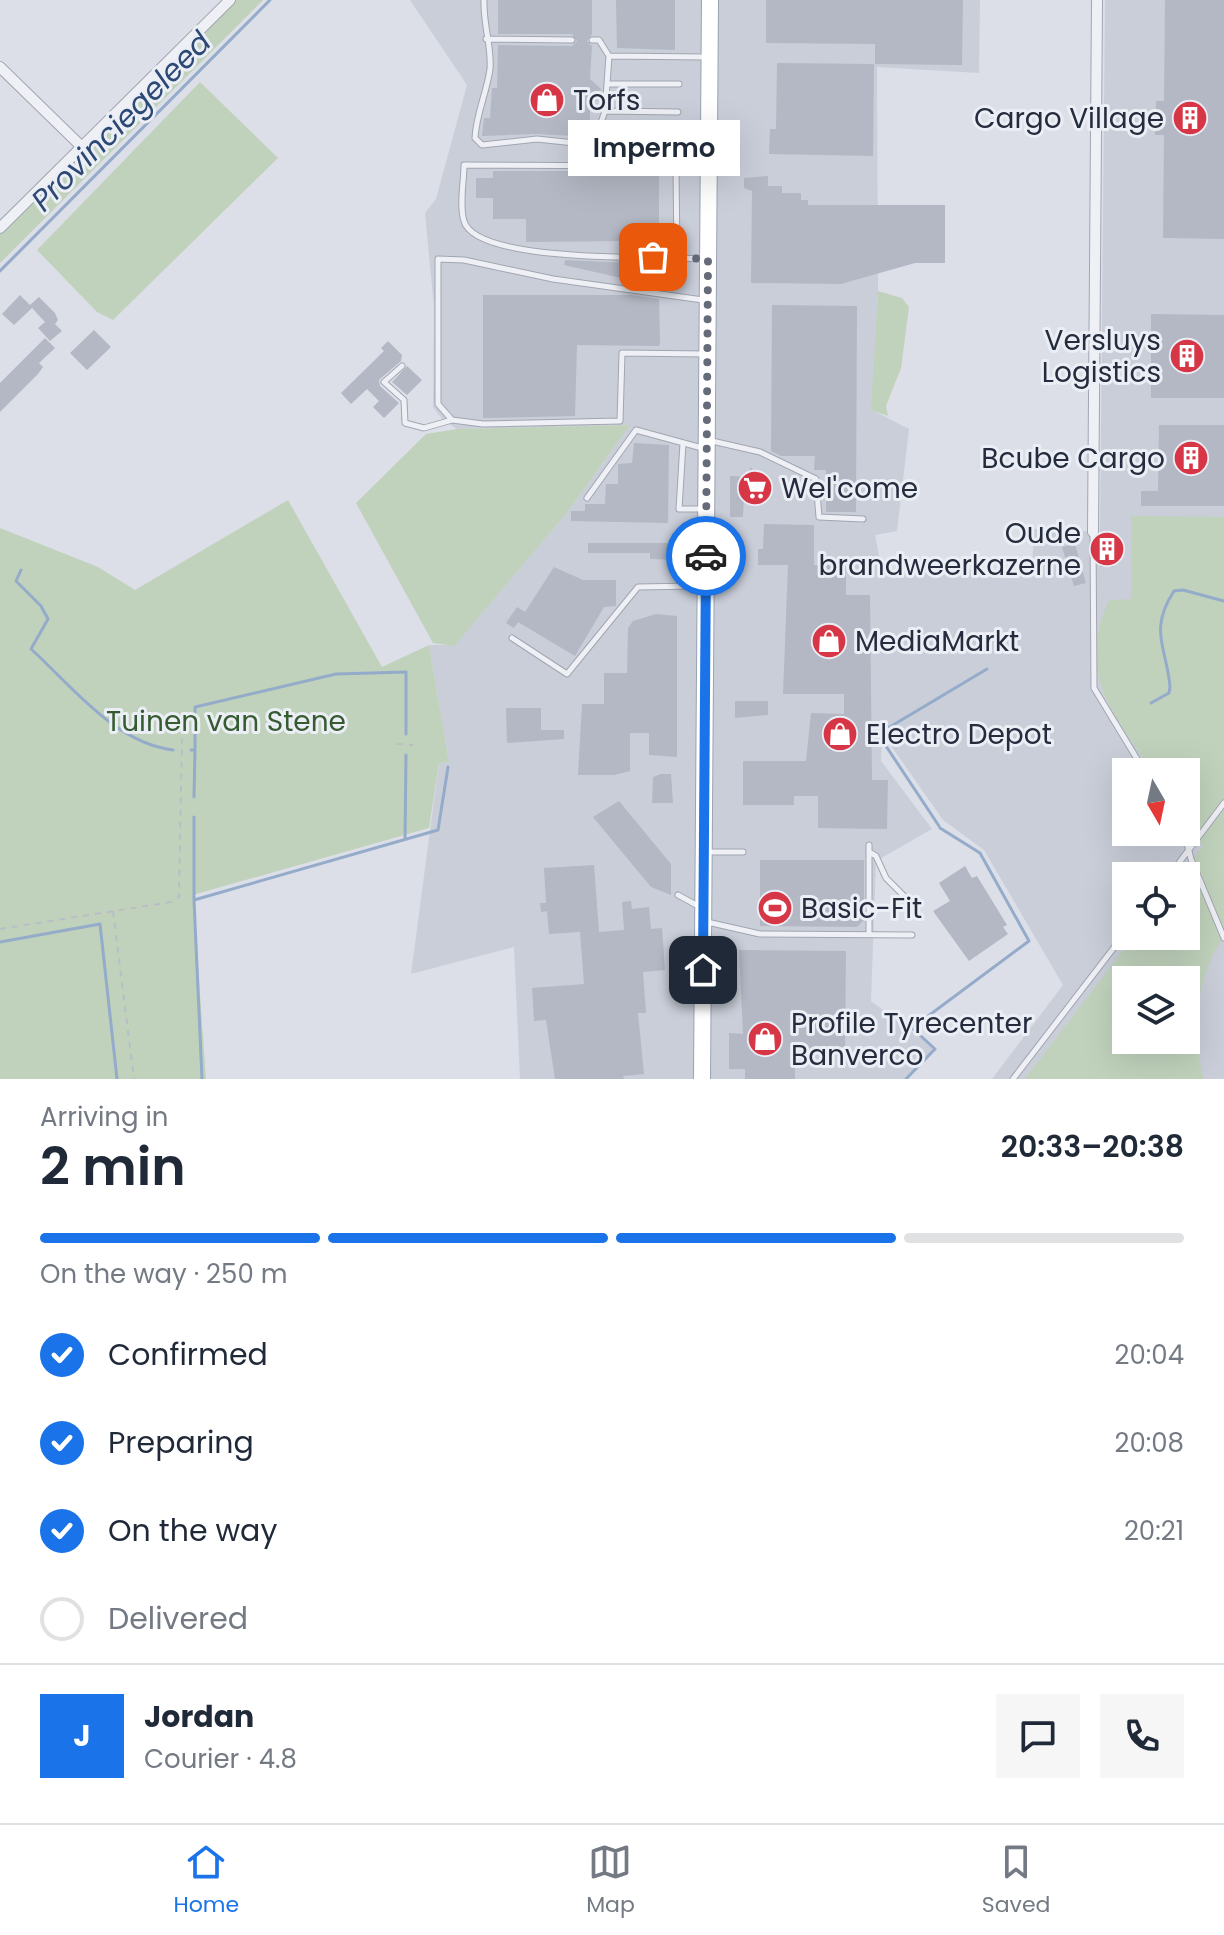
<!DOCTYPE html>
<html lang="en">
<head>
<meta charset="utf-8">
<style>
  body { margin:0; font-family:Poppins,sans-serif; background:#f6f6f7; color:#1f2937; height:100vh; display:flex; flex-direction:column; font-size:30px; white-space:nowrap }
  * { box-sizing:border-box; margin:0 }
  p { font-size:26px; color:#747a83 }
  .icon { flex:none; width:44px; height:44px; fill:none; stroke:currentColor; stroke-width:2; stroke-linecap:round; stroke-linejoin:round }
  .map { position:relative; height:1079px; overflow:hidden }
  .sheet { display:flex; flex-direction:column; background:#fff; flex:1 }
  .sheet>* { flex:none }
  .needle { width:52px; rotate:171deg }
  .fabs { position:absolute; left:1112px; top:758px; display:grid; gap:16px }
  .fabs a { display:grid; place-items:center; width:88px; height:88px; border-radius:0px; background:#fff; box-shadow:0 8px 32px #0002; font-size:40px }
  .pin { position:absolute; display:grid; place-items:center; width:68px; height:68px; color:#fff; margin:-34px; border-radius:16px; box-shadow:0 4px 12px #0006 }
  .courier { position:absolute; display:grid; place-items:center; width:80px; height:80px; margin:-40px; border:6px solid #1a73e8; border-radius:50%; background:#fff; color:#222; box-shadow:0 2px 10px #0007 }
  .bubble { position:absolute; height:56px; border-radius:0px; background:#fff; box-shadow:0 8px 32px #0002; font-size:26px; font-weight:600; line-height:56px; text-align:center }
  .summary em { font-style:normal; font-weight:600 }
  .summary div { display:flex; flex-direction:column-reverse }
  .summary { display:flex; align-items:center; justify-content:space-between; height:136px; padding:0 40px }
  h1 { font-size:52px; font-weight:600; line-height:60px }
  .bar { display:grid; grid-template-columns:repeat(4,1fr); gap:12px 8px; align-content:center; height:96px; padding:0 40px }
  .bar i { height:10px; border-radius:6px; background:#e0e1e3 }
  .bar .current { background:#1a73e8 }
  .bar p { grid-column:span 4 }
  .line { display:flex; align-items:center; gap:20px; padding:0 40px; border-top:2px solid #e0e1e3 }
  .line div { flex:1 }
  .round { display:grid; place-items:center; flex:none; width:84px; height:84px; border-radius:0px; background:#f6f6f7 }
  ol { padding:0 40px; list-style:none }
  li { display:flex; align-items:center; gap:24px; height:88px }
  li p { margin-inline-start:auto }
  li .icon { padding:8px; border-radius:50%; background:#1a73e8; color:#fff; stroke-width:4 }
  li:last-child { color:#747a83 }
  li i { width:44px; height:44px; border:4px solid #e0e1e3; border-radius:50% }
  .dock { display:flex; justify-content:space-around; align-items:center; height:112px; border-top:2px solid #e0e1e3; background:#fff; font-size:22px; color:#747a83 }
  .dock a { display:grid; justify-items:center; gap:4px }
  .dock .current { color:#1a73e8 }
  .map>svg:first-child { display:block }
  .built { fill:#c9ced9; fill-rule:evenodd }
  .green { fill:#c0d2bc; fill-rule:evenodd }
  .lines { fill:none; stroke-linecap:round; stroke-linejoin:round }
  .stream { stroke:#94abca; stroke-width:3 }
  .building { fill:#b3b8c4 }
  .service-casing { stroke:#a1a6b1; stroke-width:7 }
  .minor-casing { stroke:#a1a6b1; stroke-width:12 }
  .primary-casing { stroke:#9aa3b3; stroke-width:18 }
  .path { stroke:#babdc5; stroke-width:2; stroke-dasharray:6 6; stroke-linecap:butt }
  .service { stroke:#eef0f5; stroke-width:5 }
  .minor { stroke:#eef0f5; stroke-width:10 }
  .primary { stroke:#fff; stroke-width:16 }
  .done { stroke:#656b79; stroke-width:8; stroke-dasharray:0 14.4 }
  .route { stroke:#1a73e8; stroke-width:10 }
  .labels { text-anchor:middle; dominant-baseline:central; stroke-width:6; stroke-linejoin:round; paint-order:stroke }
  .poi-label { font-size:28px; fill:#252c3e; stroke:#ebeef5; text-anchor:start }
  .park-label { font-size:28px; fill:#365b31; stroke:#ebeef5 }
  .water-label { font-size:30px; font-style:italic; fill:#2c4874; stroke:#ebeef5 }
</style>
</head>
<body>
<div class="map">
<svg width="1224" height="1079" viewBox="0 0 1224 1079">
  <rect width="100%" height="100%" fill="#dcdfe7"/>
  <path class="built" d="M410 0H980L979 73 877 67 878 291 872 410 909 429 897 531 875 535 882 570H1032L1034 529 1100 532 1105 0H1224V1079H992L1063 985 984 850 943 820 882 733 881 761 932 829 876 861 871 1001 935 1049 906 1079H520L514 947 411 974 439 763 449 762 429 645H454L566 514 630 425 457 429 443 420 433 407 434 307 425 213 436 199 467 85ZM1126 772H1186V832H1126ZM1126 876H1186V936H1126ZM1126 980H1186V1040H1126Z"/>
  <path class="green" d="M236 0H263L0 263V234Z
    M200 82 278 158 113 320 97 312 37 250Z
    M878 291 902 298 909 307 901 368 886 406 888 416 871 410Z
    M630 425 566 514 454 646 433 643 356 503 426 434 457 429Z
    M288 500 382 667 429 645 449 762 439 763 429 828 193 895 206 1079H0V528L98 567 135 590Z
    M1131 516 1224 517V936C1196 977 1190 1032 1204 1079H1025L1134 936H1186V876H1180L1203 846 1186 821V772H1153C1113 713 1075 674 1109 600L1131 599ZM1126 980H1186V1040H1126Z"/>
  <g class="lines">
    <path class="stream" d="M0 271 270 0
      M21 570 16 581 41 606 48 619 31 649C72 686 115 743 173 750
      M1151 703 1169 693 1170 687C1167 648 1148 631 1174 591L1183 590 1224 601
      M191 750H195V707L336 674 406 672V734
      M194 797 195 750
      M194 817V900
      M939 826 878 734 987 669
      M405 839 406 755
      M0 942 100 924 117 1079
      M202 1079 194 900 438 830 448 767
      M906 1079 935 1049 912 1028 1029 941 980 853 940 828"/>
  </g>
  <path class="building" d="M498 0H592V34L587 41 592 46 590 79 601 89 599 99 590 105V137L537 134 482 136 484 118H490L492 88H497L498 45 572 46 577 41 572 34H498Z
    M616 0H675V50L617 48Z
    M766 0H963L962 65 875 64V44L766 43Z
    M1165 0H1224V239L1163 238 1164 135H1155L1156 101H1164Z
    M777 63 874 64 873 156 769 154 770 129H776Z
    M649 127 681 128V140L649 148Z
    M493 171H659V250L626 252V241L526 242V219H493V198H476V178H493Z
    M768 176V186H782V193H801V200H808V205H945V263H915L841 284 751 283 752 191 744 188V178Z
    M565 260 631 263 629 270 650 274 648 284 564 265Z
    M654 263 679 264V279H654Z
    M20 295 30 305 39 297 55 313 58 320 55 324 62 331 50 341 38 328 45 322 32 308 14 325 2 314Z
    M483 295H631L659 299 660 343 659 346 577 345 575 416 483 418Z
    M772 305 857 306 856 512H826V470H814L815 456H781L771 451Z
    M1151 314 1224 315V398H1151Z
    M94 330 111 347 87 370 70 353Z
    M45 338 55 348 39 363 43 367 38 374 0 412V383Z
    M388 341 402 355 401 361 379 380 380 386 399 403 384 418 373 407 379 401 367 389 351 404 341 393 384 351 381 348Z
    M407 366 422 380 407 395 392 382Z
    M1159 425H1224V506H1141V491H1158Z
    M634 443 669 445 668 523 571 521V511H585V504H605L606 484H618V464L632 463Z
    M750 467 761 478 760 496H744L743 517H730V476L750 477Z
    M764 524 814 525V565L846 566V595H870L872 780H888L887 829 818 828V796H794V805H743V761H806L811 713 844 714V694H783L788 565H758V549H763Z
    M1101 531 1114 532 1113 567H1100Z
    M588 543H680V560L650 559V553H588Z
    M1075 544 1086 583 1074 586 1062 547Z
    M554 567 583 580H616V606L604 607 575 656 518 622 514 628 506 623 517 607 525 612Z
    M656 614 677 616V757L649 755V733H630V771L614 775H578L582 704H604V673H627L628 628 633 621Z
    M735 701H768V715L735 718Z
    M506 708H541V730H564V739L507 743Z
    M661 774H671L673 803H652L653 777Z
    M619 801 671 864V895L651 887 593 817Z
    M760 860H864V920L857 927 760 926Z
    M594 865 599 932 624 930 622 902 631 901 632 909 649 907 651 929 662 928 665 970 643 972 646 1013H638L644 1074 623 1076 624 1079H555L546 1020 534 1021 532 988 584 984 580 932 549 934 547 911 541 912 540 903H546L544 868Z
    M965 866 972 878 977 876 1007 925 1003 927 1008 934 969 961 933 911 950 901 939 883Z
    M739 950 846 951 845 1051 795 1050V1079H745V1069H729V1033L743 1034Z"/>
  <g class="lines">
    <defs>
      <path id="service" d="M484 0C483 24 492 48 490 69 487 92 476 114 475 138L482 145 537 139 593 145 605 111 609 56 705 57
        M486 39 572 40
        M592 40H599L609 56
        M608 84H679
        M605 111 678 112
        M704 162 676 166 677 258 706 259
        M676 166 464 165C464 181 459 205 464 221 475 261 639 257 677 258
        M703 300 553 279 464 260 438 259V404L452 420 483 424 620 421 622 353 705 354
        M402 366 384 382 404 400 405 423 424 428 452 420
        M712 441 760 452 816 479 819 517 863 519
        M683 443 679 509H704
        M587 498 636 430 702 448
        M1093 533 1094 688 1145 772
        M512 638 567 674 638 587 694 586 701 590
        M1184 832 1191 859 1224 938
        M705 852H743
        M869 852 876 856 886 878 909 901
        M1169 876 1224 803
        M678 895 700 907
        M707 922 760 934 912 935
        M869 934V845
        M1013 1079 1126 932"/>
      <path id="minor" d="M0 67 82 147
        M0 228 230 0
        M1093 532 1097 0"/>
      <path id="primary" d="M702 1079 710 0"/>
    </defs>
    <use href="#service" class="service-casing"/>
    <use href="#minor" class="minor-casing"/>
    <use href="#primary" class="primary-casing"/>
    <path class="path" d="M397 744 413 745
      M113 911 134 1079
      M0 929 171 902 179 897 182 739"/>
    <use href="#service" class="service"/>
    <use href="#minor" class="minor"/>
    <use href="#primary" class="primary"/>
  </g>
  <g class="lines">
    <path class="done" d="M653 257 708 259 706 556"/>
    <path class="route" d="M703 970 706 556"/>
  </g>
  <defs>
    <symbol id="shop-disc" viewBox="-11 -11 22 22"><circle r="9.5" fill="#d63645" stroke="#ebeef5"/><path d="M-5-2.5h2.3a2.7 3.5 0 0 1 5.4 0H5L5.5 6h-11ZM-1.5-2.5h3a1.5 2.3 0 0 0-3 0Z" fill="#fff"/></symbol>
    <symbol id="building-disc" viewBox="-11 -11 22 22"><circle r="9.5" fill="#d63645" stroke="#ebeef5"/><path d="M-4-6H4V6H1V3H-1V6H-4ZM-2.5-4.3h1.7v1.8h-1.7ZM.8-4.3h1.7v1.8H.8ZM-2.5-1h1.7V.8h-1.7ZM.8-1h1.7V.8H.8Z" fill="#fff"/></symbol>
    <symbol id="supermarket-disc" viewBox="-11 -11 22 22"><circle r="9.5" fill="#d63645" stroke="#ebeef5"/><path d="M-6-5.5h2.5l.6 2H6L4.5 2H-2.5L-4.4-4H-6ZM-1.5 3.2a1.3 1.3 0 1 0 .1 0ZM3 3.2a1.3 1.3 0 1 0 .1 0Z" fill="#fff"/></symbol>
    <symbol id="stadium-disc" viewBox="-11 -11 22 22"><circle r="9.5" fill="#d63645" stroke="#ebeef5"/><path d="M0-5a6.5 5 0 1 0 0 10a6.5 5 0 1 0 0-10ZM-3.5-1.8h7v3.6h-7Z" fill="#fff"/></symbol>
  </defs>
  <g fill-rule="evenodd">
    <use href="#shop-disc" x="527" y="80" width="40" height="40"/>
    <use href="#building-disc" x="1170" y="98" width="40" height="40"/>
    <use href="#building-disc" x="1167" y="336" width="40" height="40"/>
    <use href="#building-disc" x="1171" y="438" width="40" height="40"/>
    <use href="#supermarket-disc" x="735" y="468" width="40" height="40"/>
    <use href="#building-disc" x="1087" y="529" width="40" height="40"/>
    <use href="#shop-disc" x="809" y="621" width="40" height="40"/>
    <use href="#shop-disc" x="820" y="714" width="40" height="40"/>
    <use href="#stadium-disc" x="755" y="888" width="40" height="40"/>
    <use href="#shop-disc" x="745" y="1019" width="40" height="40"/>
  </g>
  <g class="labels">
    <g class="poi-label">
      <text x="573" y="100">Torfs</text>
      <text x="1164" y="118" text-anchor="end">Cargo Village</text>
      <text x="1161" y="340" text-anchor="end">Versluys<tspan x="1161" dy="32">Logistics</tspan></text>
      <text x="1165" y="458" text-anchor="end">Bcube Cargo</text>
      <text x="781" y="488">Wel'come</text>
      <text x="1081" y="533" text-anchor="end">Oude<tspan x="1081" dy="32">brandweerkazerne</tspan></text>
      <text x="855" y="641">MediaMarkt</text>
      <text x="866" y="734">Electro Depot</text>
      <text x="801" y="908">Basic-Fit</text>
      <text x="791" y="1023">Profile Tyrecenter<tspan x="791" dy="32">Banverco</tspan></text>
    </g>
    <g class="park-label">
      <text x="226" y="721">Tuinen van Stene</text>
    </g>
    <g class="water-label">
      <text transform="translate(121 121) rotate(-45)">Provinciegeleed</text>
    </g>
  </g>
</svg>
<div class="fabs">
<a><svg class="needle" viewBox="-14 -14 28 28"><path d="M0-13l5 13h-10z" fill="#e53935"/><path d="M0 13l5-13h-10z" fill="#747a83"/></svg></a>
<a><svg class="icon" aria-label="locate" viewBox="0 0 24 24"><circle cx="12" cy="12" r="6"/><path d="M12 2v4M12 18v4M2 12h4M18 12h4"/></svg></a>
<a><svg class="icon" aria-label="layers" viewBox="0 0 24 24"><path d="M12 4l9 5-9 5-9-5zM3 14l9 5 9-5"/></svg></a>
</div>
<div class="pin" style="left:653px;top:257px;background:#ea580c"><svg class="icon" aria-label="bag" viewBox="0 0 24 24"><path d="M5 8h14l-1 12H6zM9 8a3 3 0 0 1 6 0"/></svg></div>
<div class="pin" style="left:703px;top:970px;background:#1f2937"><svg class="icon" aria-label="home" viewBox="0 0 24 24"><path d="M3 11l9-7 9 7M6 9v11h12V9"/></svg></div>
<div class="courier" style="left:706px;top:556px"><svg class="icon" aria-label="car" viewBox="0 0 24 24"><path d="M5 17H2v-5l4-1 3-4h7l3 4 3 1v5h-3M9 17h6M6 11h13"/><circle cx="7" cy="17" r="2"/><circle cx="17" cy="17" r="2"/></svg></div>
<div class="bubble" style="left:568px;top:120px;width:172px">Impermo</div>
</div>
<section class="sheet">
<div class="summary"><div><h1>2 min</h1><p>Arriving in</p></div><em>20:33–20:38</em></div>
<div class="bar"><i class="current"></i><i class="current"></i><i class="current"></i><i></i><p>On the way · 250 m</p></div>
<ol>
<li><svg class="icon" aria-label="check" viewBox="0 0 24 24"><path d="M5 12l5 5 9-10"/></svg>Confirmed<p>20:04</p></li>
<li><svg class="icon" aria-label="check" viewBox="0 0 24 24"><path d="M5 12l5 5 9-10"/></svg>Preparing<p>20:08</p></li>
<li><svg class="icon" aria-label="check" viewBox="0 0 24 24"><path d="M5 12l5 5 9-10"/></svg>On the way<p>20:21</p></li>
<li><i></i>Delivered</li>
</ol>
<div class="line" style="height:144px"><b class="round" style="background:#1a73e8;color:#fff">J</b><div><b>Jordan</b><p>Courier · 4.8</p></div><a class="round"><svg class="icon" aria-label="chat" viewBox="0 0 24 24"><path d="M4 5h16v11H9l-5 4z"/></svg></a><a class="round"><svg class="icon" aria-label="phone" viewBox="0 0 24 24"><path d="M5 4h4l2 5-3 2q2 4 5 5l2-3 5 2v4C11 20 4 13 5 4z"/></svg></a></div>
</section>
<nav class="dock">
<a class="current"><svg class="icon" aria-label="home" viewBox="0 0 24 24"><path d="M3 11l9-7 9 7M6 9v11h12V9"/></svg>Home</a>
<a><svg class="icon" aria-label="map" viewBox="0 0 24 24"><path d="M3 6l6-2 6 2 6-2v14l-6 2-6-2-6 2zM9 4v14M15 6v14"/></svg>Map</a>
<a><svg class="icon" aria-label="saved" viewBox="0 0 24 24"><path d="M7 4h10v16l-5-4-5 4z"/></svg>Saved</a>
</nav>
</body>
</html>
